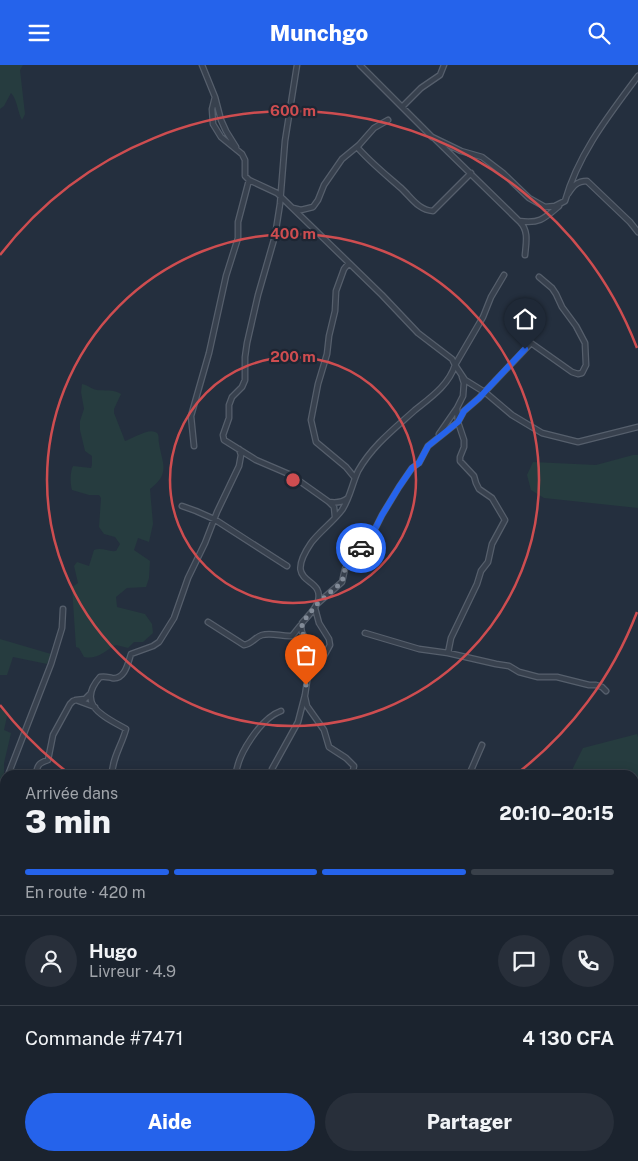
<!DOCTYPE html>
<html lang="fr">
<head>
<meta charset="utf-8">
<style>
  body { margin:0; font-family:"Public Sans",sans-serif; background:#282f3a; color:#f1f3f6; height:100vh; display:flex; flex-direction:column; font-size:19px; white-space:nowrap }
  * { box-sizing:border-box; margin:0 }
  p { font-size:16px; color:#a0a4aa }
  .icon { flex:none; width:28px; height:28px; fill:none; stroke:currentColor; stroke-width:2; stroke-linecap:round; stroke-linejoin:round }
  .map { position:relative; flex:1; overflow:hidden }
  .sheet { position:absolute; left:0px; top:705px; width:639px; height:391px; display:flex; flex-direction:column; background:#1b232e; border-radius:15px 15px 0 0; box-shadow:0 2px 12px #0003,0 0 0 1px #39404a }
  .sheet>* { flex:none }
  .pin { position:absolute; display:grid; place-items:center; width:42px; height:42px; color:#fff; margin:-51px -21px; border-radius:50% 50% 50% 0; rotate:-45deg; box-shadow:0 0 5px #0007 }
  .pin .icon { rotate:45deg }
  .courier { position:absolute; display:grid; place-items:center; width:50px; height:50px; margin:-25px; border:4px solid #2563eb; border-radius:50%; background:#fff; color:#222; box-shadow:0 1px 6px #0007 }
  .overview em { font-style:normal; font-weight:800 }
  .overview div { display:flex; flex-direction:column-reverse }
  .overview { display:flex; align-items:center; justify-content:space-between; height:85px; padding:0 25px }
  h1 { font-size:32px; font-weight:800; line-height:38px }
  .bar { display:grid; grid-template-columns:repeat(4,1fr); gap:8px 5px; align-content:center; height:60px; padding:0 25px }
  .bar i { height:6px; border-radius:4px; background:#39404a }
  .bar .active { background:#2563eb }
  .bar p { grid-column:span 4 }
  .line { display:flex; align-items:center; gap:12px; padding:0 25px; border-top:1px solid #39404a }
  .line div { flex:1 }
  .round { display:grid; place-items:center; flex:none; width:52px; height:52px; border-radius:26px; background:#282f3a }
  .action { display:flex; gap:10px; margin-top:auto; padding:10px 25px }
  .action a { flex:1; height:58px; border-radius:30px; background:#2563eb; color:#fff; font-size:20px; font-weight:800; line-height:58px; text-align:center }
  .action a+a { background:#282f3a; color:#f1f3f6 }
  header { display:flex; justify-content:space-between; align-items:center; height:65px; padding:0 25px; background:#2563eb; color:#fff; font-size:22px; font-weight:800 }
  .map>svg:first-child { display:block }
  .green { fill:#263c3f }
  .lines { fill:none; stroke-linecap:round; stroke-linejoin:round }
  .stream { stroke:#394c67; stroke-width:1 }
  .street-casing { stroke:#565f6c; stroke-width:7 }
  .street { stroke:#38414e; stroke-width:4.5 }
  .done { stroke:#828b98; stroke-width:5; stroke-dasharray:0 9 }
  .route { stroke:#2563eb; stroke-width:6 }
  .ring { fill:none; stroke:#ce4d50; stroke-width:2.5 }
  .centre { fill:#ce4d50; stroke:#1d2633; stroke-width:2.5 }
  .ring-label { font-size:15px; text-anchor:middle; font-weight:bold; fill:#ce4d50; stroke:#1d2633; stroke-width:4.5; stroke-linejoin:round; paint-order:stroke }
</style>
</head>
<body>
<header><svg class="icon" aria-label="menu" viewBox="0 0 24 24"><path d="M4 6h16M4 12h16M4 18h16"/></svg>Munchgo<svg class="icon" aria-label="search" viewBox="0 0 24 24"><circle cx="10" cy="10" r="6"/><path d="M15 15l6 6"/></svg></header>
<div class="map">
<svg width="638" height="1096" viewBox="0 0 638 1096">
  <rect width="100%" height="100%" fill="#242f3e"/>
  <path class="green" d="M0 0H23L20 5 25 49 22 55C17 46 18 36 11 28L4 41 0 44Z
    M82 319C88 320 91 324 97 325 105 326 114 324 121 329L114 344V348L125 376C131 374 149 363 155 367 160 369 158 373 159 378 162 398 171 408 150 424L153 459 149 477 138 473 134 485 150 496 149 513 146 522 127 523 116 532 117 542 145 549 152 559 153 568 143 577H134L128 583 116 580C104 586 98 595 84 592L79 583 76 582 72 522 78 518 74 501 77 497 89 501 94 485C102 482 108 487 116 486L120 479 115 472 104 469 99 462 101 433 99 430H89L72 425C70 418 70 407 73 401L91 403 92 400V391L85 386 80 365V356L84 344 81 327Z
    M633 390H638V443L544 433 531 425 527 410 533 397 596 400Z
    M0 574 51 589 47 599 13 592 7 610H0Z
    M0 644 8 647 4 665 11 668 4 698V711L0 726Z
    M637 669 638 672V1096H137C145 1091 160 1088 168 1093L172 1091H634V710H573V703L583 683Z
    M0 786 2 791 5 793V858L0 879Z"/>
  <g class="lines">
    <path class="stream" d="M634 1023H638
      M488 1096 494 1091"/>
    <defs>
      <path id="street" d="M202 0 215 32 212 44 213 59 221 72 242 89 245 95V111L249 115 277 128 382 230 418 268 452 294 455 300C449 320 430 333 415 345 394 364 372 381 358 406 352 419 350 433 342 445 333 457 320 466 311 478 281 522 325 510 318 536 316 544 307 552 302 558 299 569 306 572 311 580L307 598 308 610 324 591 330 580 329 574 319 558 315 543
        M297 0 285 76 280 139 275 171 258 230 247 278 245 292V315L242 322 232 332 229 340V353L223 370 224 375 256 395 291 410 329 437 334 442 335 452
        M360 0 432 72 461 86 482 92 503 108 529 133 545 142 555 141 565 136C578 89 609 50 638 11
        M215 32 221 55 226 66 236 82
        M402 42 421 23 440 10 444 0
        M435 74 519 156C539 159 544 154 559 141
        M357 82C371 98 385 109 401 123 411 132 418 145 433 146L471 108
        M568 129C573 121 577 116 587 116L630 157 638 167
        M293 143 301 145 313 142 318 135 324 120 342 94 359 80 374 63 388 55
        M520 157C529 166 526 178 525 190
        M349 198 344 204 336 226 335 246 329 271 327 289 318 319 311 355 316 377 346 402 355 413
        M504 210 491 232 483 252 455 300 465 315 486 328 512 350 542 368 578 377 638 362
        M439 369 457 343
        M194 381 191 351 209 288 226 211 238 173V157L249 115
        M329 437C336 438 342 438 348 433
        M182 441 196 446 214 454 287 501
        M318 538 342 517 345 504 349 497 376 462 382 450 399 422 412 403 419 398 428 381 458 357 464 346 479 333 531 278 572 307 578 309 582 308 586 300 585 278 576 261 562 242 556 229 552 223 539 212
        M208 557 244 580C252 579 255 572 262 570 272 567 282 572 292 571L300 561
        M365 568 419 584 448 588 496 599 509 601 519 607 538 612H557L589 620H596L602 622 606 626
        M448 588 451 573 477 519 481 506 488 497 492 479 505 455 492 433 479 424 476 418 474 411 460 396V392L464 382V375L458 357 457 343 463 331 464 318 462 312
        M91 628 85 634 76 635 95 642
        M305 632 307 641 324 665 329 682 346 693 354 701 352 710
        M8 710 51 599 62 563 63 544
        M36 710C37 700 39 698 48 695L53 670 70 639 73 636 76 635
        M112 710C112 693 122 680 126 664 105 652 75 640 100 612 105 611 107 612 112 613 125 615 128 598 131 589L153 581 159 577 174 553 188 513 205 478 217 447 239 401 241 390 239 384
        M236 710C237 690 261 653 281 646
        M272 710V704L298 657 305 630 308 610
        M469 710 482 680
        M0 732 5 722
        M0 748 5 752
        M0 884 5 873
        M0 1033 5 1036
        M0 1068 5 1071
        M43 1091 49 1093 52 1091"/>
    </defs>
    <use href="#street" class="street-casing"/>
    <use href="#street" class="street"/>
  </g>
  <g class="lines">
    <path class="done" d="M306 620 307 598 311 580 304 572 302 566V558L318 538 342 517 345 504 361 483"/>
    <path class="route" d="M361 483 376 462 382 450 399 422 412 403 419 398 428 381 458 357 464 346 479 333 525 284"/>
  </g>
  <g class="ring">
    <circle cx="293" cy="415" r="123"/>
    <circle cx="293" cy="415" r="246"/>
    <path d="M637 547A369 369 0 0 1 515 710M71 710A369 369 0 0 1 0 640M0 190A369 369 0 0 1 637 283"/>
  </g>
  <circle cx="293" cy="415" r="8" class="centre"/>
  <g class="ring-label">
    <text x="293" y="51">600 m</text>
    <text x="293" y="174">400 m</text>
    <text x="293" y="297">200 m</text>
  </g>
</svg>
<div class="pin" style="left:306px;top:620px;background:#ea580c"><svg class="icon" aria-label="bag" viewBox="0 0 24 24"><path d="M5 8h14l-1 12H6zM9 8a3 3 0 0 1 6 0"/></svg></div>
<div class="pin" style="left:525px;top:284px;background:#1f2937"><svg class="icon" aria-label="home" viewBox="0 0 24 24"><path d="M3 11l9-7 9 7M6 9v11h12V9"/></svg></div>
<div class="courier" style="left:361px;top:483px"><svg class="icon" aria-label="car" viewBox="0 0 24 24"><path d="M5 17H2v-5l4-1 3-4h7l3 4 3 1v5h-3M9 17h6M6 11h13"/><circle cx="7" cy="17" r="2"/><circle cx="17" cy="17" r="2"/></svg></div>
<section class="sheet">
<div class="overview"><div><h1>3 min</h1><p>Arrivée dans</p></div><em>20:10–20:15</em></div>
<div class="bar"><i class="active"></i><i class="active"></i><i class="active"></i><i></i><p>En route · 420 m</p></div>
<div class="line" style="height:90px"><a class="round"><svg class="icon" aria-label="person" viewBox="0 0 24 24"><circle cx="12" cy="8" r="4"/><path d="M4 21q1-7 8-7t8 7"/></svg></a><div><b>Hugo</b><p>Livreur · 4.9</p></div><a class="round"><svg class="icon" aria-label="chat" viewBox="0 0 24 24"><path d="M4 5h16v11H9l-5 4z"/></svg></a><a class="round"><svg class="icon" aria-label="phone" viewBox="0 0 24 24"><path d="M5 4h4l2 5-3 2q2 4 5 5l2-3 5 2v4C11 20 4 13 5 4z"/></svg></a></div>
<div class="line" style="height:65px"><div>Commande #7471</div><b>4 130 CFA</b></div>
<div class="action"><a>Aide</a><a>Partager</a></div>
</section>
</div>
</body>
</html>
